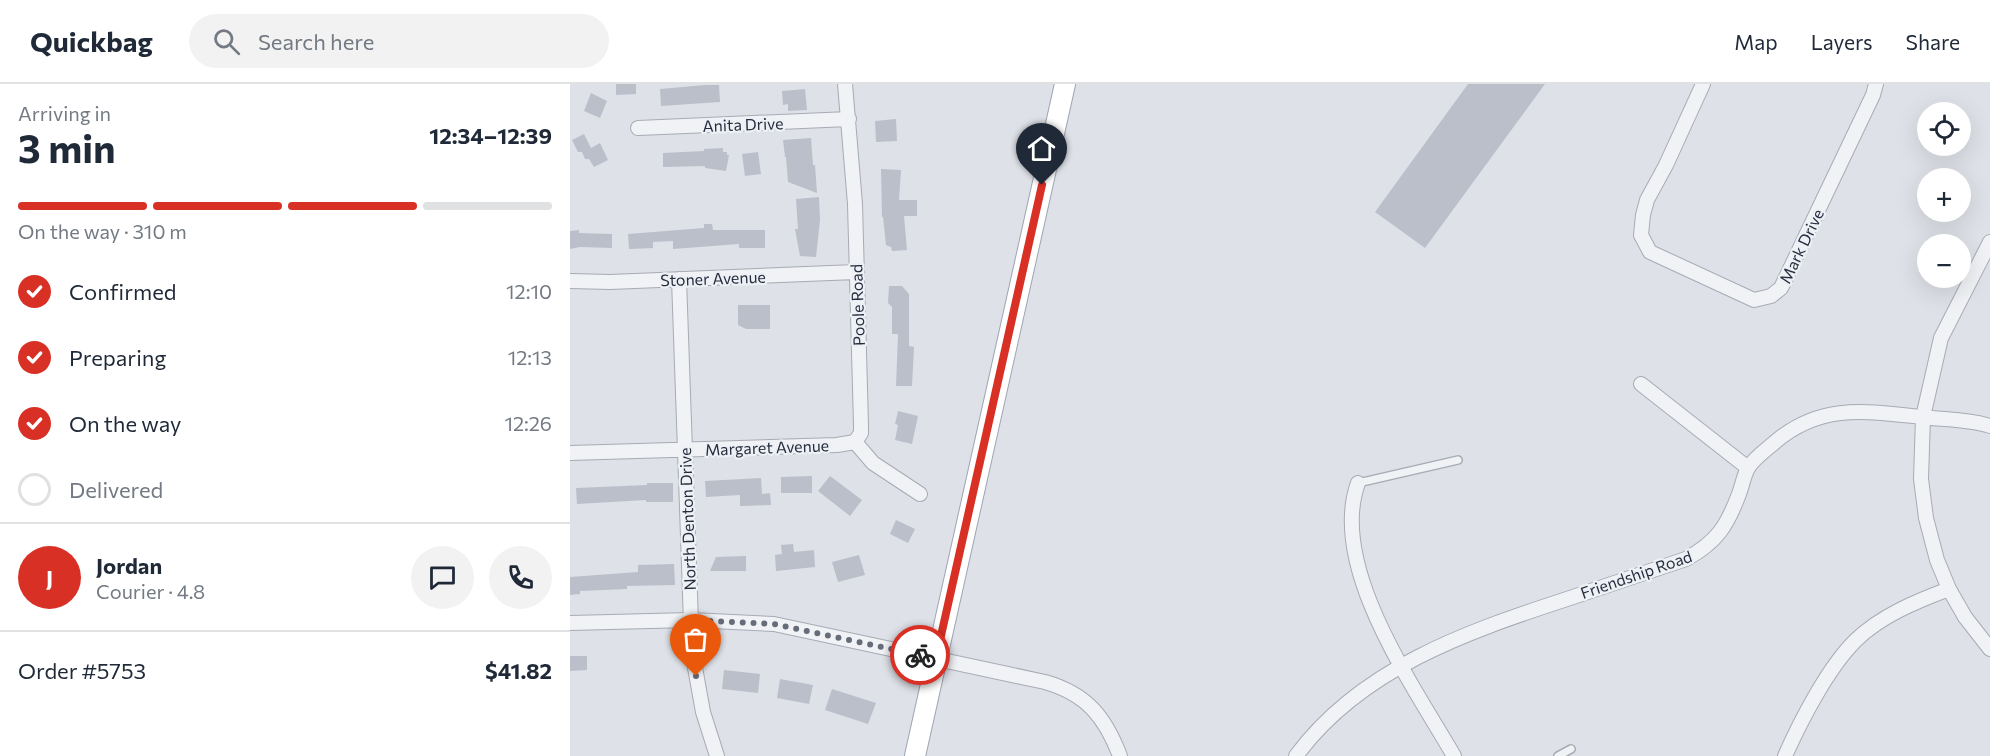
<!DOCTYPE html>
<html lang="en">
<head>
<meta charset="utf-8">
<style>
  body { margin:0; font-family:Commissioner,sans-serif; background:#f2f2f3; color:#1f2937; height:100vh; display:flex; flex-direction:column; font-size:22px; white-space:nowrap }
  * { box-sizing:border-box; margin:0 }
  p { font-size:20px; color:#747a83 }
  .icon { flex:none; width:33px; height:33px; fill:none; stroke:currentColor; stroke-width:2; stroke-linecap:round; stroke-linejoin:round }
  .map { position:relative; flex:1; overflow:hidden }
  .details { display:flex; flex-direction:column; background:#fff; width:570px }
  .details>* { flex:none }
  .controls { position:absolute; left:1347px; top:18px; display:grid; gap:12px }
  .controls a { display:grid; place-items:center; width:54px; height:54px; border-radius:50%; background:#fff; box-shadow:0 6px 24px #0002; font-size:30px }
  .pin { position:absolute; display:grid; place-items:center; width:51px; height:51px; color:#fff; margin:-62px -26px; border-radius:50% 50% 50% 0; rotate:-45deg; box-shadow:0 0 6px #0007 }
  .pin .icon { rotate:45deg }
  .courier { position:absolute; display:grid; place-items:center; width:60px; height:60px; margin:-30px; border:4px solid #d93025; border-radius:50%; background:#fff; color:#222; box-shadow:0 2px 8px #0007 }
  .summary em { font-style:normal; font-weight:700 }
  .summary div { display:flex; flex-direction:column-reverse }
  .summary { display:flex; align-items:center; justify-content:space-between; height:102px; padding:0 18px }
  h1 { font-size:39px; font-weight:700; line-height:45px }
  .bar { display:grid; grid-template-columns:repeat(4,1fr); gap:9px 6px; align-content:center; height:72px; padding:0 18px }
  .bar i { height:8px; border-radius:4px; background:#e0e1e3 }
  .bar .active { background:#d93025 }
  .bar p { grid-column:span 4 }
  .line { display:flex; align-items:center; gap:15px; padding:0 18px; border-top:2px solid #e0e1e3 }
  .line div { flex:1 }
  .round { display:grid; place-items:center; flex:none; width:63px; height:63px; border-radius:32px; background:#f2f2f3 }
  ol { padding:0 18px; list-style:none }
  li { display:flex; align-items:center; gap:18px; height:66px }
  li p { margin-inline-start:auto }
  li .icon { padding:6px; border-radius:50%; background:#d93025; color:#fff; stroke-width:4 }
  li:last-child { color:#747a83 }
  li i { width:33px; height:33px; border:3px solid #e0e1e3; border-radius:50% }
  header { display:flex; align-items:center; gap:36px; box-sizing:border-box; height:84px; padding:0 30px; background:#fff; border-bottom:2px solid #e0e1e3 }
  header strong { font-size:28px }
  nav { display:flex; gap:33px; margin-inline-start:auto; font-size:21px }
  .search { width:420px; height:54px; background:#f2f2f3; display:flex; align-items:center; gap:15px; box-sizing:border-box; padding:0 21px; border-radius:33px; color:#747a83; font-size:22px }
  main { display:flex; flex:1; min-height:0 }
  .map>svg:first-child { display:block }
  .building { fill:#bbbfca }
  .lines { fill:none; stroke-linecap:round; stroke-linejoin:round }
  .service-casing { stroke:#a7abb4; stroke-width:10 }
  .minor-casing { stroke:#a7abb4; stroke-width:16 }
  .primary-casing { stroke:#9da4b3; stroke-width:22 }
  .service { stroke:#f0f2f6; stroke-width:7 }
  .minor { stroke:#f0f2f6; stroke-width:14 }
  .primary { stroke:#fff; stroke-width:20 }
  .done { stroke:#676c79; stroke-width:6; stroke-dasharray:0 10.8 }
  .route { stroke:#d93025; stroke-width:8 }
  .labels { text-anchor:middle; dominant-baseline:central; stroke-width:4.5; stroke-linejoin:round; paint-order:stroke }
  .street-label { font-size:16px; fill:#272d3e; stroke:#edf0f5 }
</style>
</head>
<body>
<header>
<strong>Quickbag</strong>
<div class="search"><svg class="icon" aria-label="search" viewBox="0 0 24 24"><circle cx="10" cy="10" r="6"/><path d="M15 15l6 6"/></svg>Search here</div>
<nav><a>Map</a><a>Layers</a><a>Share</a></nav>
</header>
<main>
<section class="details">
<div class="summary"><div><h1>3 min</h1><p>Arriving in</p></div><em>12:34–12:39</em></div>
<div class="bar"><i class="active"></i><i class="active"></i><i class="active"></i><i></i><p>On the way · 310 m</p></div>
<ol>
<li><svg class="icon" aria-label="check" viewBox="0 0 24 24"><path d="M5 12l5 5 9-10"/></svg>Confirmed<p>12:10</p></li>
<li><svg class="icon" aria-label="check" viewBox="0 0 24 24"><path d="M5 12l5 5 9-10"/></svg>Preparing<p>12:13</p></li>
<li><svg class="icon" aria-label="check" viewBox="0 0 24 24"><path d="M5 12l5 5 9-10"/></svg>On the way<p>12:26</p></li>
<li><i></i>Delivered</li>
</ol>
<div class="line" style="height:108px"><b class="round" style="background:#d93025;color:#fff">J</b><div><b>Jordan</b><p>Courier · 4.8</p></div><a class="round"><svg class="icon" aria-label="chat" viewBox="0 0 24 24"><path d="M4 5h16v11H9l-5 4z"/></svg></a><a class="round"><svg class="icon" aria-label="phone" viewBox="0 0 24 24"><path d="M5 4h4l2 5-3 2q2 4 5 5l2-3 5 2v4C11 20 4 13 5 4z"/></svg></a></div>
<div class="line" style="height:78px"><div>Order #5753</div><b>$41.82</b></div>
</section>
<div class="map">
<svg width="1420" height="672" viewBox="0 0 1420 672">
  <rect width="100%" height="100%" fill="#dee1e7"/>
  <path class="building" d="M46 0H66V10L46 11Z
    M898 0H975L855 164 805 128Z
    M135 1H149L150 18 91 22 90 5Z
    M235 5 237 26 218 27V20L213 21 212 7Z
    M21 9 37 17 30 34 14 27Z
    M326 35 327 57 306 58 305 37Z
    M14 50 21 64 30 59 38 76 24 83 19 75H15L12 68H8L2 56Z
    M241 54 243 81H245L247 109 218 98 216 73H215L213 56Z
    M153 64V68H157V71H159L156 87 135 84V82L93 83V69L134 67V65Z
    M188 68 191 90 175 92 172 70Z
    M311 85 331 86 329 116H347V132H334L337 166 322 167 321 163 316 161 313 133H312Z
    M249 113 250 136 246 173 230 172 225 145H228L226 115Z
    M134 140H142L143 146H195V164H169V160L103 165V157L83 158V164L59 165 58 150 134 144Z
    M9 146V149L42 150V164L10 163 0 165V147Z
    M319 202H332L339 210V262L344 263 342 302H326L328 250H322V223L318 219Z
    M168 221H200V245H176L168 241Z
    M328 327 348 332 342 360 325 356 328 341 325 340Z
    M242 392V409H211V393Z
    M260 392 292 416 280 432 248 407Z
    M191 394 192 410 200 409 201 421 170 422V411L136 413 135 397Z
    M77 399H103V418H76V416L7 420 6 404 77 401Z
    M326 436 345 445 338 459 320 450Z
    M223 460 224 468 244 466 245 483 206 487 205 471 212 470 211 461Z
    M289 471 295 491 268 498 262 478Z
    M176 472V487H140L146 473Z
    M104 480 105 501 57 502V505L10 507V510L0 511V493L68 488V481Z
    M0 572H17V586L0 587Z
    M154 586 190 590 188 609 152 605Z
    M210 595 243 601 239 620 207 614Z
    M262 605 306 619 298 640 255 626Z"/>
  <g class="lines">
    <defs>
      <path id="service" d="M788 399 888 376
        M988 672 1001 665"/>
      <path id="minor" d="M275 0 285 120 291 341V349L285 358
        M1133 0 1096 81 1077 116 1073 131 1071 151 1080 168 1184 216 1201 212 1211 204 1303 11 1306 0
        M68 44 279 35
        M1420 158 1371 254 1353 333 1351 395 1356 434 1367 476 1379 505 1395 533 1420 565
        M109 195 122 567 133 628 147 672
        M0 197 40 198 286 188
        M1071 300 1178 384
        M285 358 303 379 350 410
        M0 369 267 361 285 358
        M788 399C758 482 843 601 884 672
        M0 539 121 536 204 540 475 598C517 610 535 633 550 672
        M726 672C790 585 896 548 994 516 1035 502 1075 489 1116 475 1147 458 1157 442 1169 410 1172 402 1174 391 1178 384 1184 374 1196 366 1205 358 1251 319 1296 327 1352 333 1375 336 1398 335 1420 342
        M1215 672C1231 636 1258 584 1285 557 1310 532 1347 517 1379 505"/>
      <path id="primary" d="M345 672 495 0"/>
    </defs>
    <use href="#service" class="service-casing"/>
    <use href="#minor" class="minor-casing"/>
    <use href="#primary" class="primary-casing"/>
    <use href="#service" class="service"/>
    <use href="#minor" class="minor"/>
    <use href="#primary" class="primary"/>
  </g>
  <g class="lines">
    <path class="done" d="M126 592 121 536 204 540 350 571"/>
    <path class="route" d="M350 571 366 574 472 101"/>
  </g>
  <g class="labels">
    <g class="street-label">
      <text transform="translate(173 40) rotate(-2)">Anita Drive</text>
      <text transform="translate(1231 162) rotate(-64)">Mark Drive</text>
      <text transform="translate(143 194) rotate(-2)">Stoner Avenue</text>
      <text transform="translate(287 221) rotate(-92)">Poole Road</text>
      <text transform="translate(197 363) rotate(-2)">Margaret Avenue</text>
      <text transform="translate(117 435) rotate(-92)">North Denton Drive</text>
      <text transform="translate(1066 490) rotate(-19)">Friendship Road</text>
    </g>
  </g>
</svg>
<div class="controls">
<a><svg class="icon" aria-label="locate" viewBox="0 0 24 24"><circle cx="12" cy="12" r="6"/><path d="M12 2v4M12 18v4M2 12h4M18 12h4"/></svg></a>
<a>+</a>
<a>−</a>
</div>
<div class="pin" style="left:126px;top:592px;background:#ea580c"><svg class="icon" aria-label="bag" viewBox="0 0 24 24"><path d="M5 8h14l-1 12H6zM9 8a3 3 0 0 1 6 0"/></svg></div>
<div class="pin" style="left:472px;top:101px;background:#1f2937"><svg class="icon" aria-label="home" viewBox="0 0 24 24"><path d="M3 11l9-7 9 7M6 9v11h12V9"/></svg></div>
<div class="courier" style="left:350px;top:571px"><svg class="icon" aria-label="bike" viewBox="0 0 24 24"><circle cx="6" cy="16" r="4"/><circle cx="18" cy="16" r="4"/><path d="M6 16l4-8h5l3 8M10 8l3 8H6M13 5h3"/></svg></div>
</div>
</main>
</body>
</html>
